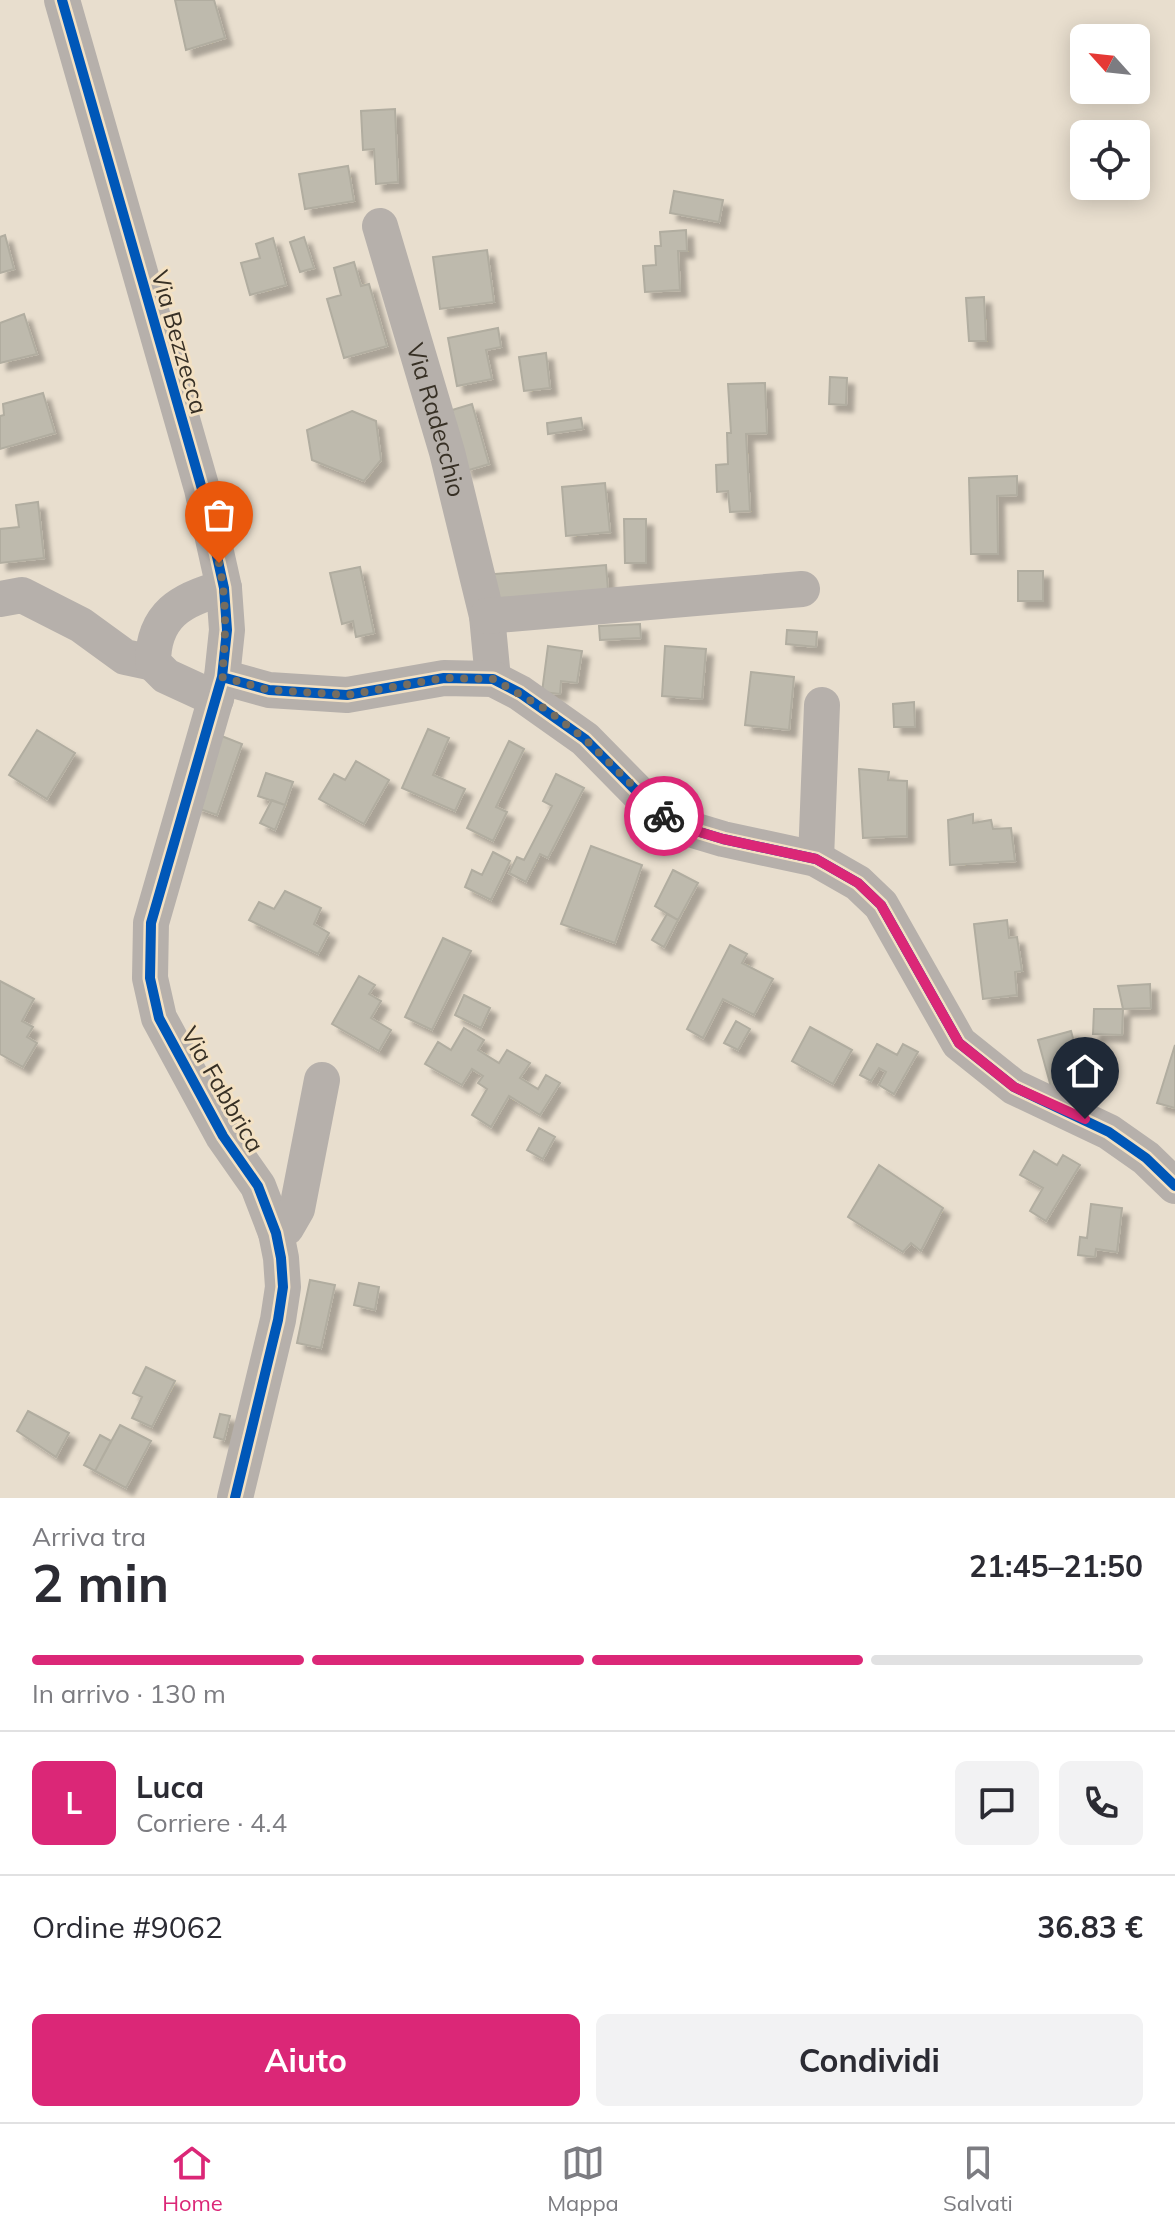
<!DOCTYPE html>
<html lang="it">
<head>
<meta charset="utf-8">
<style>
  body { margin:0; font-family:Mulish,sans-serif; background:#f2f2f3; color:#2b2b33; height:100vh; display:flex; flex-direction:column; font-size:30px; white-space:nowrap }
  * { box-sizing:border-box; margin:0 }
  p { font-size:26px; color:#7c7c81 }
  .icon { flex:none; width:44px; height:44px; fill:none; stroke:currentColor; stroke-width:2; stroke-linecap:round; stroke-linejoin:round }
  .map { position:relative; height:1498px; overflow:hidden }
  .sheet { display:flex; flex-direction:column; background:#fff; flex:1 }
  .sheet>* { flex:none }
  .needle { width:52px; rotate:297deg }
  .tools { position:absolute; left:1070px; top:24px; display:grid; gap:16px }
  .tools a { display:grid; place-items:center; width:80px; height:80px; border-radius:12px; background:#fff; box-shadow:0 4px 20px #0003; font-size:40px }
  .pin { position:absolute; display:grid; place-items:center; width:68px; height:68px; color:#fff; margin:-82px -34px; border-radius:50% 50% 50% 0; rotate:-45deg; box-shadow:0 0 8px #0007 }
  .pin .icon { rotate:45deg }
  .courier { position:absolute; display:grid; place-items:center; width:80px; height:80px; margin:-40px; border:6px solid #db2777; border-radius:50%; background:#fff; color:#222; box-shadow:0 2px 10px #0007 }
  .head em { font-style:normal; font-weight:700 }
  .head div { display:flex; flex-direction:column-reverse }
  .head { display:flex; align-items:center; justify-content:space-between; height:136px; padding:0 32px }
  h1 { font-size:52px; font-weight:700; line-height:60px }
  .bar { display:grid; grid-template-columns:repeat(4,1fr); gap:12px 8px; align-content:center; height:96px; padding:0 32px }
  .bar i { height:10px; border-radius:6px; background:#e1e1e2 }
  .bar .active { background:#db2777 }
  .bar p { grid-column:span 4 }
  .line { display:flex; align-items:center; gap:20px; padding:0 32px; border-top:2px solid #e1e1e2 }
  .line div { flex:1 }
  .round { display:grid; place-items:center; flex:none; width:84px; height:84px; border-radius:12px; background:#f2f2f3 }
  .primary-button { display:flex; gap:16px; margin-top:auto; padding:16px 32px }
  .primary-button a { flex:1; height:92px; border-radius:12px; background:#db2777; color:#fff; font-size:32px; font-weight:700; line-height:92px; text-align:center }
  .primary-button a+a { background:#f2f2f3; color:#2b2b33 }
  .dock { display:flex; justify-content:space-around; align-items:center; height:112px; border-top:2px solid #e1e1e2; background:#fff; font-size:22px; color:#7c7c81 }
  .dock a { display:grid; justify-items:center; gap:4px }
  .dock .active { color:#db2777 }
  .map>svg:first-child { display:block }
  .building { fill:#bebaad; stroke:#b1ada0; stroke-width:2; filter:url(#shadow) }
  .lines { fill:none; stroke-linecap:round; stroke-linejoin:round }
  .minor { stroke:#b6b0ab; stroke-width:36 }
  .cycleway-casing { stroke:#f3e1c3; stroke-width:15 }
  .cycleway { stroke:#0057b8; stroke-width:10 }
  .done { stroke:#756d60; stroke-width:8; stroke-dasharray:0 14.4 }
  .route { stroke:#db2777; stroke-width:10 }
  .labels { text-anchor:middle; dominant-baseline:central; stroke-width:6; stroke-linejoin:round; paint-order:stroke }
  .street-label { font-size:24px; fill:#373025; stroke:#f3e1c3 }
</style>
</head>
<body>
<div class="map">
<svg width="1175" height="1498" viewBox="0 0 1175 1498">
  <defs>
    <filter id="shadow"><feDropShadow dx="7" dy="7" stdDeviation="2" flood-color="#0004"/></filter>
  </defs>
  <rect width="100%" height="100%" fill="#e8dece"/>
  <path class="building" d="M175 0H214L225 38 186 50Z
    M395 109 398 182 376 184 374 149 363 150 361 111Z
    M348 166 354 201 305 209 299 174Z
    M674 191 723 200 719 222 670 213Z
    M686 230 687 251H678L680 290 645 292 643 266 656 265 655 246H661L660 232Z
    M5 235 14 269 0 273V237Z
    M304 237 314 268 300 272 290 242Z
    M273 238 286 285 250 295 241 263 260 258 256 244Z
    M487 250 494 302 440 309 433 257Z
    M354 262 361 286 369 284 387 346 344 358 327 299 341 295 334 268Z
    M984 297 986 341H969L966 298Z
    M24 314 37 354 0 363V323Z
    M498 328 501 347 486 350 492 379 457 386 448 338Z
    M546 353 550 388 524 391 519 357Z
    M830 377 847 378 846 405 829 404Z
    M765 383 767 433 746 434 750 511 730 512 728 491 717 492 716 465 728 464 727 433H731L728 384Z
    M43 393 55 433 0 449V416L4 415 3 404Z
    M472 404 489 464 466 471 449 411Z
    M352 411 376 421 381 460 364 481 312 460 307 430Z
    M581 418 583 429 548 434 547 423Z
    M1017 476V495L997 496 998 554H971L969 478Z
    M605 483 610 532 566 536 562 487Z
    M38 502 44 558 0 563V529L19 527 16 505Z
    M624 519H646V563H625Z
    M606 565 608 590 486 600 484 575Z
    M360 567 374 633 356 637 353 621 342 624 330 573Z
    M1018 571H1043V601H1018Z
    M640 624 641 638 600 640 599 626Z
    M787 630 817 632 816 647 786 644Z
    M548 646 582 651 577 683 561 681 560 694 542 692Z
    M665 646 706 649 702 699 662 696Z
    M751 672 794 677 789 730 745 725Z
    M914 702 915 727H894L893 704Z
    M428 729 449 738 433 775 465 789 455 811 402 788Z
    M37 730 75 753 47 799 9 775Z
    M219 735 242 744 217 815 194 807Z
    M509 741 524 749 496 807 507 812 493 841 467 828Z
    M356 761 389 780 364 824 319 799 334 774 345 780Z
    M859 769 889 772 888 780 907 781V836L863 838Z
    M266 773 293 782 285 805 258 796Z
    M556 774 584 788 548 858 540 854 526 882 509 873 517 857 524 860 552 806 543 801Z
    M272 800 285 805 275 830 260 823Z
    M973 814V823L991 820 993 829 1011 828 1015 861 950 865 948 820Z
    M591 846 642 865 615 943 561 924Z
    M493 852 510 861 491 900 465 887 472 870 482 875Z
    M673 870 698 883 678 920 655 906Z
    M285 891 321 908 314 924 329 933 318 954 249 920 259 902 274 909Z
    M667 914 678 920 664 947 652 940Z
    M1007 920 1009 938 1017 937 1022 971 1015 972 1017 995 983 999 974 924Z
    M443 938 471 951 432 1030 405 1017Z
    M730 945 747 954 742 963 773 979 754 1015 723 999 703 1038 687 1029Z
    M359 976 375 985 369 994 381 1001 371 1018 391 1030 379 1051 332 1024Z
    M0 981 34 999 22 1021 33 1027 27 1037 37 1043 23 1067 0 1054Z
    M1150 984 1151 1008 1123 1009 1118 986Z
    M464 995 490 1008 481 1028 455 1015Z
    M1094 1009H1123L1122 1035 1093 1034Z
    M736 1021 750 1029 738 1050 724 1043Z
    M810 1027 852 1050 833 1084 792 1061Z
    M464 1028 484 1040 478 1050 499 1063 507 1050 530 1063 520 1078 538 1089 546 1075 560 1083 540 1115 509 1096 491 1127 472 1115 487 1089 478 1083 483 1076 472 1069 462 1085 425 1064 438 1042 451 1050Z
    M1071 1031 1077 1052 1059 1057 1067 1085 1077 1082 1082 1098 1056 1105 1038 1040Z
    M877 1044 897 1055 903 1044 918 1052 894 1094 879 1085 886 1072 879 1068 871 1081 860 1075Z
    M1175 1045V1108L1157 1103Z
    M539 1128 555 1137 543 1159 527 1150Z
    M1034 1151 1057 1165 1063 1155 1080 1165 1046 1221 1030 1211 1043 1188 1020 1175Z
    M879 1165 943 1208 921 1251 911 1243 903 1252 848 1217Z
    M1091 1204 1122 1208 1117 1252 1096 1249 1095 1257 1078 1255 1080 1237 1087 1238Z
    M310 1280 335 1285 321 1348 297 1343Z
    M359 1283 379 1287 375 1310 354 1305Z
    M146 1367 175 1381 152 1427 132 1418 142 1397 133 1393Z
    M28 1411 69 1433 56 1457 17 1431Z
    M220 1414 230 1416 224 1440 214 1437Z
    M120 1425 151 1441 126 1488 95 1471Z
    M100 1435 111 1441 95 1471 84 1465Z"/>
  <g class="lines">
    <g class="minor">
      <path d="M62 0 202 489 224 588 227 630 222 677 151 923 150 978 159 1018 223 1136 258 1186 276 1233 281 1258 283 1287 278 1320 235 1498"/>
      <path id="s1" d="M380 226 447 452 487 616 493 679"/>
      <path d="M0 599 22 595 81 625 125 657 153 663"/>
      <path d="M487 616 802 589"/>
      <path d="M222 677 269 690 347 695 444 678 493 679 520 693 585 739 659 814 683 827 723 839 816 859 858 883 881 905 959 1043 1014 1087 1109 1132 1146 1158 1175 1186"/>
      <path d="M216 699 166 676 153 663C153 615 181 599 224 588"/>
      <path d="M816 859 822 705"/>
      <path d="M276 1233 286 1228 297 1209 322 1080"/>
    </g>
    <defs>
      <path id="cycleway" d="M62 0 202 489 224 588 227 630 222 677 151 923 150 978 159 1018 223 1136 258 1186 276 1233 281 1258 283 1287 278 1320 235 1498
        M222 677 269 690 347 695 444 678 493 679 520 693 585 739 659 814 683 827 723 839 816 859 858 883 881 905 959 1043 1014 1087 1109 1132 1146 1158 1175 1186"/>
    </defs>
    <use href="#cycleway" class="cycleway-casing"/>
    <use href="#cycleway" class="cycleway"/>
  </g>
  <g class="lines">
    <path class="done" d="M219 563C227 602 226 637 222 677L269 690 347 695 444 678 493 679 547 710 585 739 664 816"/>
    <path class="route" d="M664 816 683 827 723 839 816 859 858 883 881 905 959 1043 1014 1087 1085 1119"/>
  </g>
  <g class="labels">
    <g class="street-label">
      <text transform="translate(180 342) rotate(74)">Via Bezzecca</text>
      <text stroke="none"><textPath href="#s1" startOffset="202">Via Radecchio</textPath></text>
      <text transform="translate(223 1089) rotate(60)">Via Fabbrica</text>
    </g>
  </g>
</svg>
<div class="tools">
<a><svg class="needle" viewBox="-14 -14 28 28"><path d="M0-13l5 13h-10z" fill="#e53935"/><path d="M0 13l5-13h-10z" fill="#7c7c81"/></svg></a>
<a><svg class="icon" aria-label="locate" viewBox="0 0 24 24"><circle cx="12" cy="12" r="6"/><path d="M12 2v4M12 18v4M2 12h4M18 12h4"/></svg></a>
</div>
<div class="pin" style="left:219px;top:563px;background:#ea580c"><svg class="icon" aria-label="bag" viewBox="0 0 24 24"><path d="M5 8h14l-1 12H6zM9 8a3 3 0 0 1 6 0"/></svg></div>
<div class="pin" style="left:1085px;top:1119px;background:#1f2937"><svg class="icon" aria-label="home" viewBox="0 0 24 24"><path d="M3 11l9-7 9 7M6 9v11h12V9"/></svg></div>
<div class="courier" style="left:664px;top:816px"><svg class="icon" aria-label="bike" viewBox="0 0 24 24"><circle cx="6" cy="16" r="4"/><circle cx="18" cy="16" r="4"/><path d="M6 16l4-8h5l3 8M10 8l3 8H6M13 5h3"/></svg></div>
</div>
<section class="sheet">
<div class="head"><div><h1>2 min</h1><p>Arriva tra</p></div><em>21:45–21:50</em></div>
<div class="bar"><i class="active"></i><i class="active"></i><i class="active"></i><i></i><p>In arrivo · 130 m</p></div>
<div class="line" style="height:144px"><b class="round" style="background:#db2777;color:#fff">L</b><div><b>Luca</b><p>Corriere · 4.4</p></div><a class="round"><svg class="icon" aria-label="chat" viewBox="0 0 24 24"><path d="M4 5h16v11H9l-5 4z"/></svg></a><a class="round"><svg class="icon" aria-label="phone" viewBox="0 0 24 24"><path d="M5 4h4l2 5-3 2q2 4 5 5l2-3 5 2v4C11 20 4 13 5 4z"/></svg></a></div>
<div class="line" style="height:104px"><div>Ordine #9062</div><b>36.83 €</b></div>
<div class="primary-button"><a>Aiuto</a><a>Condividi</a></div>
</section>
<nav class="dock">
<a class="active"><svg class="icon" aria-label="home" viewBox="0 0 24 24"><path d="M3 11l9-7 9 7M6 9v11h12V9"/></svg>Home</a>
<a><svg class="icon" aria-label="map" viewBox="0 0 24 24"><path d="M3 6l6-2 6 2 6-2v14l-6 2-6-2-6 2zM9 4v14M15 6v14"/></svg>Mappa</a>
<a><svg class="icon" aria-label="saved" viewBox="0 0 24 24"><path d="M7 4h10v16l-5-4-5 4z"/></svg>Salvati</a>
</nav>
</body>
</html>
